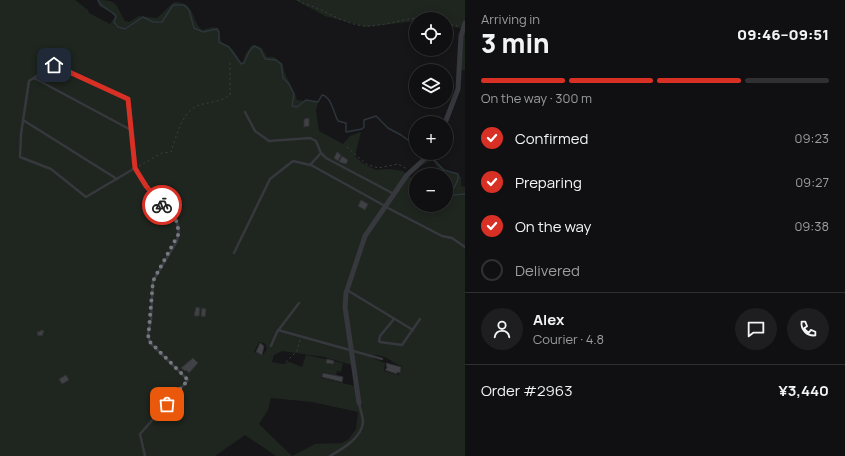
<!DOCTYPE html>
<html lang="en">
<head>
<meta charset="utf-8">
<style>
  body { margin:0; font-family:Manrope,sans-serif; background:#1e1e20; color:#f1f3f6; height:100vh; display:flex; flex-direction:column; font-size:15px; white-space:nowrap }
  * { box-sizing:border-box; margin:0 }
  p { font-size:13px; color:#9c9d9f }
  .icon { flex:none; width:22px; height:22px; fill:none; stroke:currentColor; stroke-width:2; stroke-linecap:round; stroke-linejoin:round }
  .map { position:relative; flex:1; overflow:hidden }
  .details { display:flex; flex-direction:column; background:#101012; width:380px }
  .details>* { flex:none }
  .controls { position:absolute; left:409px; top:12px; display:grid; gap:8px }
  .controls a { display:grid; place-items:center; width:44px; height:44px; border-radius:50%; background:#101012; box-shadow:0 2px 10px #0003,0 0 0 1px #303032; font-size:20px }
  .pin { position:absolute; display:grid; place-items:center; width:34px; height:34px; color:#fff; margin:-17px; border-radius:8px; box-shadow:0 2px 6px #0006 }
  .courier { position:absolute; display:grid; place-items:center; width:40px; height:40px; margin:-20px; border:3px solid #d93025; border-radius:50%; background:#fff; color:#222; box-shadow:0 1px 5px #0007 }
  .summary em { font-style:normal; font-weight:800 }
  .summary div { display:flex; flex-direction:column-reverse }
  .summary { display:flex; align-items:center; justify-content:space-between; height:68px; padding:0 16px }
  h1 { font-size:26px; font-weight:800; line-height:30px }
  .bar { display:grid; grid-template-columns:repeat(4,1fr); gap:6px 4px; align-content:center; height:48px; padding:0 16px }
  .bar i { height:5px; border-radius:3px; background:#303032 }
  .bar .current { background:#d93025 }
  .bar p { grid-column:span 4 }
  .line { display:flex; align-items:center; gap:10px; padding:0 16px; border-top:1px solid #303032 }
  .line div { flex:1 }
  .round { display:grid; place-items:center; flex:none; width:42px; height:42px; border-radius:21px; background:#1e1e20 }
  ol { padding:0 16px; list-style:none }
  li { display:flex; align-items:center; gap:12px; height:44px }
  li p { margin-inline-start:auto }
  li .icon { padding:4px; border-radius:50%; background:#d93025; color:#fff; stroke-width:4 }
  li:last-child { color:#9c9d9f }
  li i { width:22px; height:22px; border:2px solid #303032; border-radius:50% }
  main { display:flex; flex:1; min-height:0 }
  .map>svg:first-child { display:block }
  .green { fill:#1e261f; fill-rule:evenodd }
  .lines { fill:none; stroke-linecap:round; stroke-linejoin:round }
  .stream { stroke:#2c353c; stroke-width:1.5 }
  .building { fill:#404145; stroke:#303034 }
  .path { stroke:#3d3f44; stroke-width:1; stroke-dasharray:2 3; stroke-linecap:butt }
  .lane { stroke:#37383d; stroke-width:2.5 }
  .street { stroke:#37383d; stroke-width:5 }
  .done { stroke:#757880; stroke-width:4; stroke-dasharray:0 7.2 }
  .route { stroke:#d93025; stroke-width:5 }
</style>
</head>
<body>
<main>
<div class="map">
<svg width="465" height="456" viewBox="0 0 465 456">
  <rect width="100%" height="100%" fill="#161618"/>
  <path class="green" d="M0 0H75L88 10 89 13 110 24 115 17 111 12 99 6 97 0C120 0 115 5 125 21L129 22 139 16 157 18 174 2C196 2 190 19 202 30L213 27 218 28 221 42 233 50 241 62H243L245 55 251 46 255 45 262 48 267 57H274L283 64C284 77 293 86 297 100L318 102 316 111 319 131 343 144 350 136 361 132 355 156 362 163 376 170 389 169 403 171 416 182V205H446V175H444L432 160 420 166 430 157 446 172 455 173 461 177V186L465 187V456H276L245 435 215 456H0ZM259 342 264 343C269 349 266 350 263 355L254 352ZM282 351 324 357 352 365 355 386 321 378 323 372 336 375 337 371 341 372 343 363 306 355 302 367 289 362 283 364 272 362 274 355ZM372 355C389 355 389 362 402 366L400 374 397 375 384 371 385 363 372 358ZM271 398 312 402 358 412 356 429 349 439 342 443 315 444 292 456 259 424 268 410Z
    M295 0H465V70H459L461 28 446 26V19H416V21L366 27 325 16Z"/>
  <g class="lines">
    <path class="stream" d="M98 0C100 7 111 10 116 16L114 22 118 27 125 29 143 17 153 22H162L173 5H184L189 10 194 28 203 32 217 29 219 32V42L229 47 241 64 244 63 249 52 254 46 260 49 265 59 276 60 281 64 283 78 289 84 294 94 292 106 297 107 306 100 318 102 322 95C331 96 334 114 338 121L346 123V132L362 129 364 127V120L376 116 388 128 401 135 416 146
      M427 153 444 170 458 174C460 183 452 186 452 195L465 194"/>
  </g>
  <path class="building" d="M309 118V126L304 127V119Z
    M337 152 341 155 338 161 334 158Z
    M342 156 348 160 346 164 339 162Z
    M361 200 368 204 365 210 358 206Z
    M196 307 200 308 199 316H194Z
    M202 308 206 309 205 317 201 316Z
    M41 330 44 331 42 336 37 335 38 331 40 332Z
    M260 343 264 346 262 355 256 352Z
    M193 358 198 363 189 373 186 370 185 371 181 368Z
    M327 359 334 361 333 364 326 363Z
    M386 363 401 367 400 373 397 372V374L385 370 387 368Z
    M323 373 343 377 342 382 322 377Z
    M66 375 69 380 62 384 59 379Z"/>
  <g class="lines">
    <path class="path" d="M298 0C306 6 315 6 323 11 336 17 352 26 367 26 389 26 412 14 434 19
      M446 23 458 26
      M347 147 366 164 378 168 398 164 407 169
      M139 166 162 153 171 152C177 135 182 108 203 104 212 102 222 101 230 95V62
      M286 362 297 351 300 340"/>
    <path class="lane" d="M34 78 131 130
      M245 112 255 131 269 141 310 138 316 141 321 153 326 158 394 194
      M23 120 117 179
      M311 165 385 206
      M135 168 86 197 51 169 20 157 21 134 29 81 54 65 128 99 135 168 159 202 175 217 179 229 177 241 153 281 151 321 148 334 150 343 188 380 140 434 145 456
      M386 207 442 236 452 238 465 247
      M234 253 270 179 293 161 310 165 321 153
      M347 290 413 330
      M394 319 380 336 379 341 380 342 402 345 420 319
      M278 330 382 359
      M271 346 277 332 299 303
      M330 456C342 449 362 438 363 422 363 416 360 409 359 403"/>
    <path class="street" d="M445 123 458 89 461 36 465 23
      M359 403 345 307 346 293 365 236 407 175 431 153"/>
  </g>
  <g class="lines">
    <path class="done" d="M162 205 176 220 179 233 153 281 148 340 188 380 167 404"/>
    <path class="route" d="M54 65 128 99 135 168 146 186 162 205"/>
  </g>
</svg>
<div class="controls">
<a><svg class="icon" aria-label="locate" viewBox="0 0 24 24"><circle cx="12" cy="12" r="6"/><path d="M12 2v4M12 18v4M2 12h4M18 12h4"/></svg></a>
<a><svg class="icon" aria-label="layers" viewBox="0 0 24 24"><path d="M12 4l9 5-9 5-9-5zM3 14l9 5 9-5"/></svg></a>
<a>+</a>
<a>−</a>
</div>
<div class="pin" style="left:167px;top:404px;background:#ea580c"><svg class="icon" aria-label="bag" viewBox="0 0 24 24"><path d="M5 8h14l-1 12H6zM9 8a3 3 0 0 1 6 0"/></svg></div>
<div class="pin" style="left:54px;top:65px;background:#1f2937"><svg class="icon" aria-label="home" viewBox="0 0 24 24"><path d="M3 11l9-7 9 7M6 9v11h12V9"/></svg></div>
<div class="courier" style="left:162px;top:205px"><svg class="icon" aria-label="bike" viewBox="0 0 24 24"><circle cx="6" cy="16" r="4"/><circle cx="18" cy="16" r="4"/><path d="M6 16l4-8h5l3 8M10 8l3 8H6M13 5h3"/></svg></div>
</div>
<section class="details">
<div class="summary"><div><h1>3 min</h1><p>Arriving in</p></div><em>09:46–09:51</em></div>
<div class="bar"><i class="current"></i><i class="current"></i><i class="current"></i><i></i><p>On the way · 300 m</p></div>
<ol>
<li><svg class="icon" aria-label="check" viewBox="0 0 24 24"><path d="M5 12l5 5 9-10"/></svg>Confirmed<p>09:23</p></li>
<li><svg class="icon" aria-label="check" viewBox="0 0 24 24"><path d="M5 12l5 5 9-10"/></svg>Preparing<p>09:27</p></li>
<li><svg class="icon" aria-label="check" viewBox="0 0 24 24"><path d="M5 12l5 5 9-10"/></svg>On the way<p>09:38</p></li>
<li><i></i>Delivered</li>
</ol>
<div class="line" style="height:72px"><a class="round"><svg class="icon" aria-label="person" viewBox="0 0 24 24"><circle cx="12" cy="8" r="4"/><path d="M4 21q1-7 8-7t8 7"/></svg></a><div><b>Alex</b><p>Courier · 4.8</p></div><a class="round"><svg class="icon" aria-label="chat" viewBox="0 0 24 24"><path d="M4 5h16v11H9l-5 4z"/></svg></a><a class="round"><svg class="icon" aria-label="phone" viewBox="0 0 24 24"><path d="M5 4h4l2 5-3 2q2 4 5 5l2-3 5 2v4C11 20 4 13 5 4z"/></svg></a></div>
<div class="line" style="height:52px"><div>Order #2963</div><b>¥3,440</b></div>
</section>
</main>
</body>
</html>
